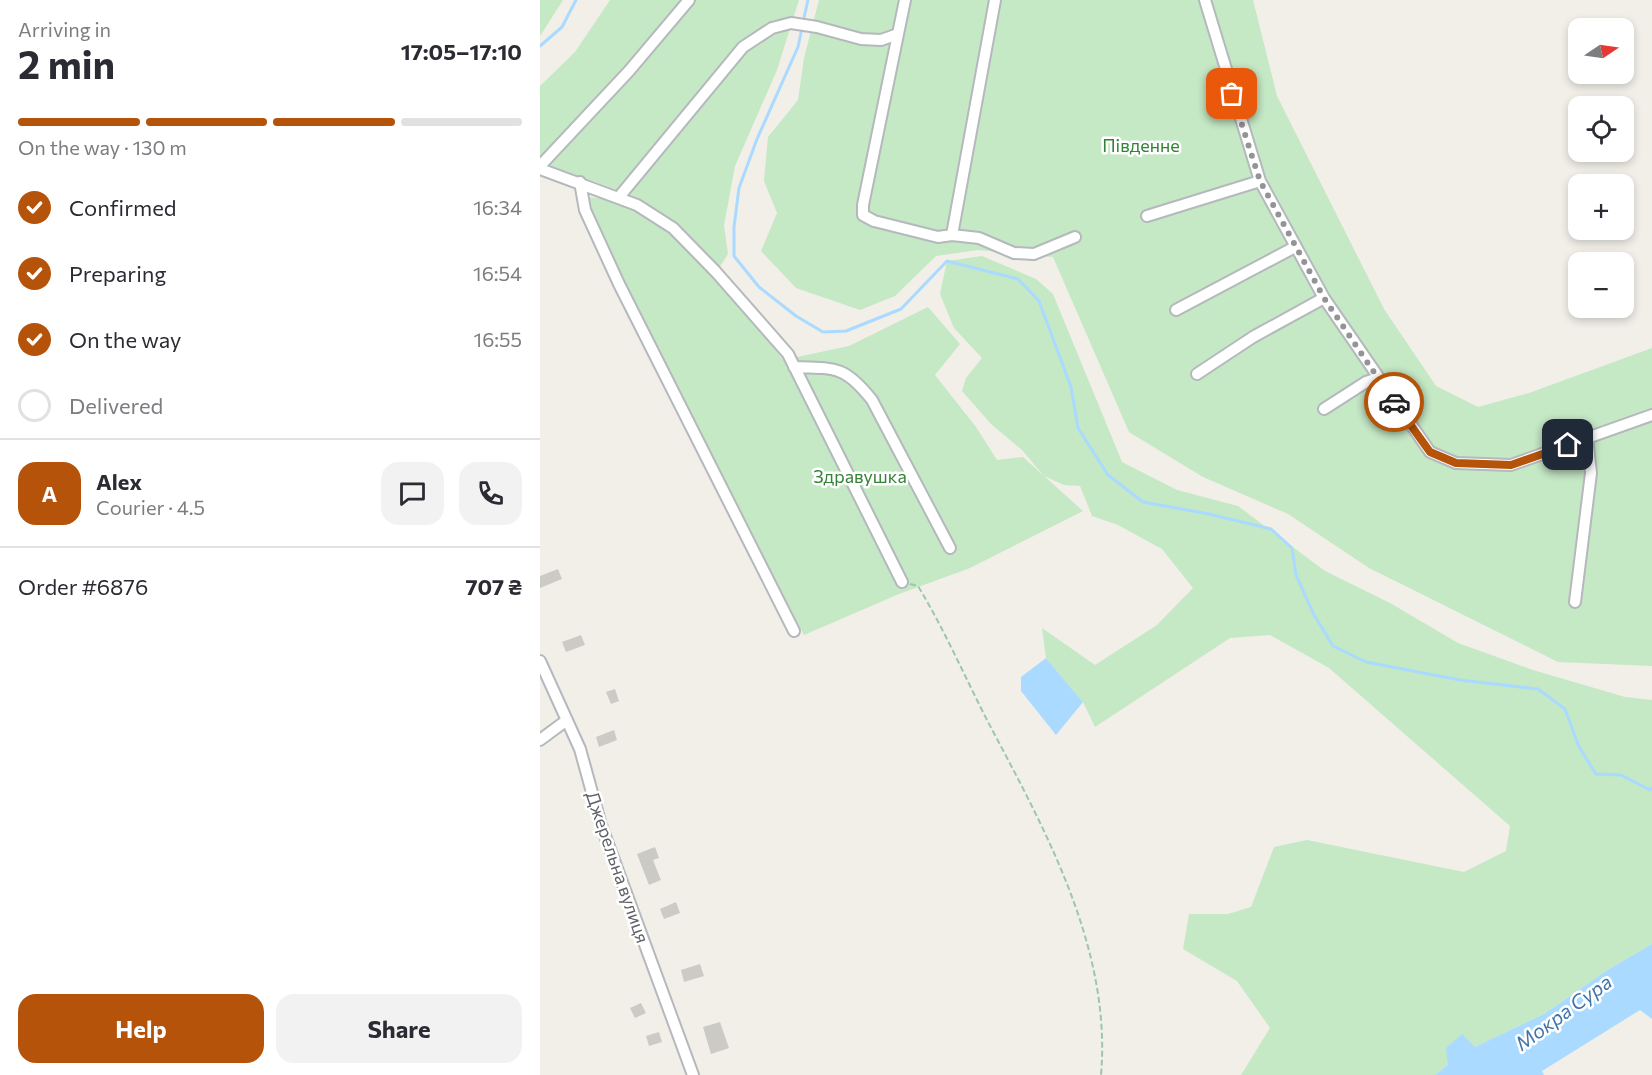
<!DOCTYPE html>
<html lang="en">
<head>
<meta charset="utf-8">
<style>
  body { margin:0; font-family:Commissioner,sans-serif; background:#f2f2f3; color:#2b2b33; height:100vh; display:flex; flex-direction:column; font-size:22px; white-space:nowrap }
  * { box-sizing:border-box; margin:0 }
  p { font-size:20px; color:#7c7c81 }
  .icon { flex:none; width:33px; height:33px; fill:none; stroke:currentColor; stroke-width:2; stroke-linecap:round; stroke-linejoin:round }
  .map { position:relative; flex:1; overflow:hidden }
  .panel { display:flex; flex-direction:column; background:#fff; width:540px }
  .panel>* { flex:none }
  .needle { width:39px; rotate:77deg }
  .tools { position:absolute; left:1028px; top:18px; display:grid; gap:12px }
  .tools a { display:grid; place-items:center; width:66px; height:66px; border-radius:12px; background:#fff; box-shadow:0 3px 9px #0003; font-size:30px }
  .pin { position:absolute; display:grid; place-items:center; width:51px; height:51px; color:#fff; margin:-26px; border-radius:12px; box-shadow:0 3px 9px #0006 }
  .courier { position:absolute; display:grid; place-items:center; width:60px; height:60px; margin:-30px; border:4px solid #b45309; border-radius:50%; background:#fff; color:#222; box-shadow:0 2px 8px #0007 }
  .overview em { font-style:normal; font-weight:700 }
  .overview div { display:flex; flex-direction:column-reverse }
  .overview { display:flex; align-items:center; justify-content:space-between; height:102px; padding:0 18px }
  h1 { font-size:39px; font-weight:700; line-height:45px }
  .bar { display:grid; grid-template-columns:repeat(4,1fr); gap:9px 6px; align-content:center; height:72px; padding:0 18px }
  .bar i { height:8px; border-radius:4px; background:#e1e1e2 }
  .bar .current { background:#b45309 }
  .bar p { grid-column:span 4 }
  .line { display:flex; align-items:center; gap:15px; padding:0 18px; border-top:2px solid #e1e1e2 }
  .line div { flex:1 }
  .round { display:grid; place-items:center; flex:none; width:63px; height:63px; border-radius:18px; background:#f2f2f3 }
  ol { padding:0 18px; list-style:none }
  li { display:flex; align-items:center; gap:18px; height:66px }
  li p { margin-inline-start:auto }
  li .icon { padding:6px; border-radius:50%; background:#b45309; color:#fff; stroke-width:4 }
  li:last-child { color:#7c7c81 }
  li i { width:33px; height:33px; border:3px solid #e1e1e2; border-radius:50% }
  .cta { display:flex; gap:12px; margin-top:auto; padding:12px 18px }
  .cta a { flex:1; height:69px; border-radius:18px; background:#b45309; color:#fff; font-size:24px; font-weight:700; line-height:69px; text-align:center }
  .cta a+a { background:#f2f2f3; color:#2b2b33 }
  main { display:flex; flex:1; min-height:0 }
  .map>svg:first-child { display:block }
  .green { fill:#c5e8c5 }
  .water { fill:#aadaff }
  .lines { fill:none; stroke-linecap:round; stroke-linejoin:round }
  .stream { stroke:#aadaff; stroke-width:3 }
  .building { fill:#cccac5 }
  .minor-casing { stroke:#b5b8bc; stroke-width:14 }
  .path { stroke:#9cc7a9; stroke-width:2; stroke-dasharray:6 3; stroke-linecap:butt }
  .minor { stroke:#fff; stroke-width:10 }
  .done { stroke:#929495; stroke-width:6; stroke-dasharray:0 10.8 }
  .route { stroke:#b45309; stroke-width:8 }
  .labels { text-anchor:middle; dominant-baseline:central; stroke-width:5; stroke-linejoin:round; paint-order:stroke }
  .park-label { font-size:18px; fill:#348238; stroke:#fff }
  .street-label { font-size:18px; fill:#5f6368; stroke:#fff }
  .water-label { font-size:20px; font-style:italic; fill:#4174aa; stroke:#fff }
</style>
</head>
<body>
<main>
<section class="panel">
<div class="overview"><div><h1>2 min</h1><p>Arriving in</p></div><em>17:05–17:10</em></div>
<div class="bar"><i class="current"></i><i class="current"></i><i class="current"></i><i></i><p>On the way · 130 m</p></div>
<ol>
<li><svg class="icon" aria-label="check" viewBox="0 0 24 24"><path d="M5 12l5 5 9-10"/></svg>Confirmed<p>16:34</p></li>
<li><svg class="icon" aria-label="check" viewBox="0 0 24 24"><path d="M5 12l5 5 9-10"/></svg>Preparing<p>16:54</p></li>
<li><svg class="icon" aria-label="check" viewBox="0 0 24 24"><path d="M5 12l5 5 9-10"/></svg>On the way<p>16:55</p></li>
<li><i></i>Delivered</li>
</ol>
<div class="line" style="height:108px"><b class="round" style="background:#b45309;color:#fff">A</b><div><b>Alex</b><p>Courier · 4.5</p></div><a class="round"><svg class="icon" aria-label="chat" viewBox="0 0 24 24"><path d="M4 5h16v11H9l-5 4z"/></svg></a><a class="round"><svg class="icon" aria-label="phone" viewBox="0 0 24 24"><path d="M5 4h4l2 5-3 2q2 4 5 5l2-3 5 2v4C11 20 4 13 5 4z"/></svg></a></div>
<div class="line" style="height:78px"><div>Order #6876</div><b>707 ₴</b></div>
<div class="cta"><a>Help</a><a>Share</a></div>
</section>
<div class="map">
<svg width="1112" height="1075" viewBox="0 0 1112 1075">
  <rect width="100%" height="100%" fill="#f1efe8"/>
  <path class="green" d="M0 0H23L0 36Z
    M70 0H259L237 70 195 166 184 225 188 254 179 268C167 255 155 239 140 227 101 194 49 178 0 166V86L35 52Z
    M279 0H713L737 96 844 309 896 386 938 407 989 393 1112 348V666L1018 662 829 568 748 514 663 477 589 432 513 257 438 250 396 256 355 296 320 310 256 288 221 251 237 213 224 181 228 137 258 100 264 58Z
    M46 197 67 199 96 211 136 236 218 326 243 360 309 346 388 307 420 344 395 375 436 427 457 460 483 457 543 511 430 568 359 594 264 635 73 263Z
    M442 256 496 279 513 294 582 462 637 490 698 506 785 571 850 603 918 643 993 670 1085 697 1112 700V944L1069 969 1004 1014 935 1047 922 1035 908 1065 895 1075H701L730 1028 697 981 643 949 649 914H688L711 907 734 847 767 840 924 872 966 851 970 826 789 668 730 635 690 638 555 727 543 702 506 658 502 628 555 665 617 625 653 588 622 549 578 525 552 516 540 486 524 485 504 476 482 450 451 424 422 391 426 378 442 358 414 328 400 294 407 261Z"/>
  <path class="water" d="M506 658 543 702 516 735 481 691V677Z
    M1112 944V1019L1100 1010 1002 1071 1004 1075H895L908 1065 906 1048 922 1034 935 1047 1004 1014 1069 969Z"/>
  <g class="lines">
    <path class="stream" d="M263 22 268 0
      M262 28 258 47 217 139 199 188 194 227V256L219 287 256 316 283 332 306 331 361 309 407 261 478 279 499 301 531 387 538 428 568 475 603 502 669 514 731 529 752 548 756 575 774 615 793 646 826 662 920 680 998 689 1025 709 1039 747 1056 774 1081 775 1110 790 1112 788
      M0 46 22 27 36 0"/>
  </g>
  <path class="building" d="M18 569 22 579 0 588V576Z
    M41 635 45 645 26 652 22 642Z
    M75 689 79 701 71 704 66 692Z
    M74 730 77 740 59 747 56 737Z
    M115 847 119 858 113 860 121 880 109 885 97 854Z
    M136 902 140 913 124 919 120 909Z
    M160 964 164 976 144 982 141 970Z
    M101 1003 106 1013 95 1018 90 1008Z
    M180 1022 189 1048 171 1054 163 1027Z
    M119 1032 122 1042 109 1046 106 1036Z"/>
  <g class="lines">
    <defs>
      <path id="minor" d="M365 0 323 205V215L334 221 398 237 412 235 439 238 474 253 494 254 535 237
        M665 0 720 181 784 298 890 452 916 463 971 465 1112 415
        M0 166 89 71 149 0
        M0 169 97 205 133 228 176 272 248 354 362 582
        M40 182 45 210 79 284 254 631
        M79 197 203 47 232 28 251 23 277 27 321 39 341 40 358 34
        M607 216 720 181
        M412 235 455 0
        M636 310 755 247
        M254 367C296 368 305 366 332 400L410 548
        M657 374 713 337 784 298
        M784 409 826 382 838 378
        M1035 602 1051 473 1047 438
        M0 661 40 749 61 825 153 1075
        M0 740 27 720"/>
    </defs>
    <use href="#minor" class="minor-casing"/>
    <path class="path" d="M370 584 378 586C404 629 424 675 447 720 504 828 572 948 561 1075"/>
    <use href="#minor" class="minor"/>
  </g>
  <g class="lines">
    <path class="done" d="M692 94 720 181 784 298 854 402"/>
    <path class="route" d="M854 402 890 452 916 463 971 465 1028 445"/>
  </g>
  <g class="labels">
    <g class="park-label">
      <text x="601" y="145">Південне</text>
      <text x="320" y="476">Здравушка</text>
    </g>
    <g class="street-label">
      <text transform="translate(78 867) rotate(71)">Джерельна вулиця</text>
    </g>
    <g class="water-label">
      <text transform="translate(1023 1012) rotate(-36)">Мокра Сура</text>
    </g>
  </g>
</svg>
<div class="tools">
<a><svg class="needle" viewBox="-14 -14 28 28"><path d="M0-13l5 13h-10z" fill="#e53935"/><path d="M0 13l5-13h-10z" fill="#7c7c81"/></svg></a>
<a><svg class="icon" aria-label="locate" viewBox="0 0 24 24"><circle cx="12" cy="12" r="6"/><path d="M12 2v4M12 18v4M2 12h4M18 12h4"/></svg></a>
<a>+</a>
<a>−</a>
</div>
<div class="pin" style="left:692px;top:94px;background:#ea580c"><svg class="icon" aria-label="bag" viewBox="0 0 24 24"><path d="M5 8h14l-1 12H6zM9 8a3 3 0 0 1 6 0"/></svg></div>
<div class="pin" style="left:1028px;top:445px;background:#1f2937"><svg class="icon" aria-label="home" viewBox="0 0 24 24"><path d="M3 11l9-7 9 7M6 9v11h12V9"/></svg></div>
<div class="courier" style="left:854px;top:402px"><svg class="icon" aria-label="car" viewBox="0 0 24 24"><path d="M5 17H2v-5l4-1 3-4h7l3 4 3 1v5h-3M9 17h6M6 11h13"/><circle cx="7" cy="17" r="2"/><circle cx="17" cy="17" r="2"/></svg></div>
</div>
</main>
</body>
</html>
